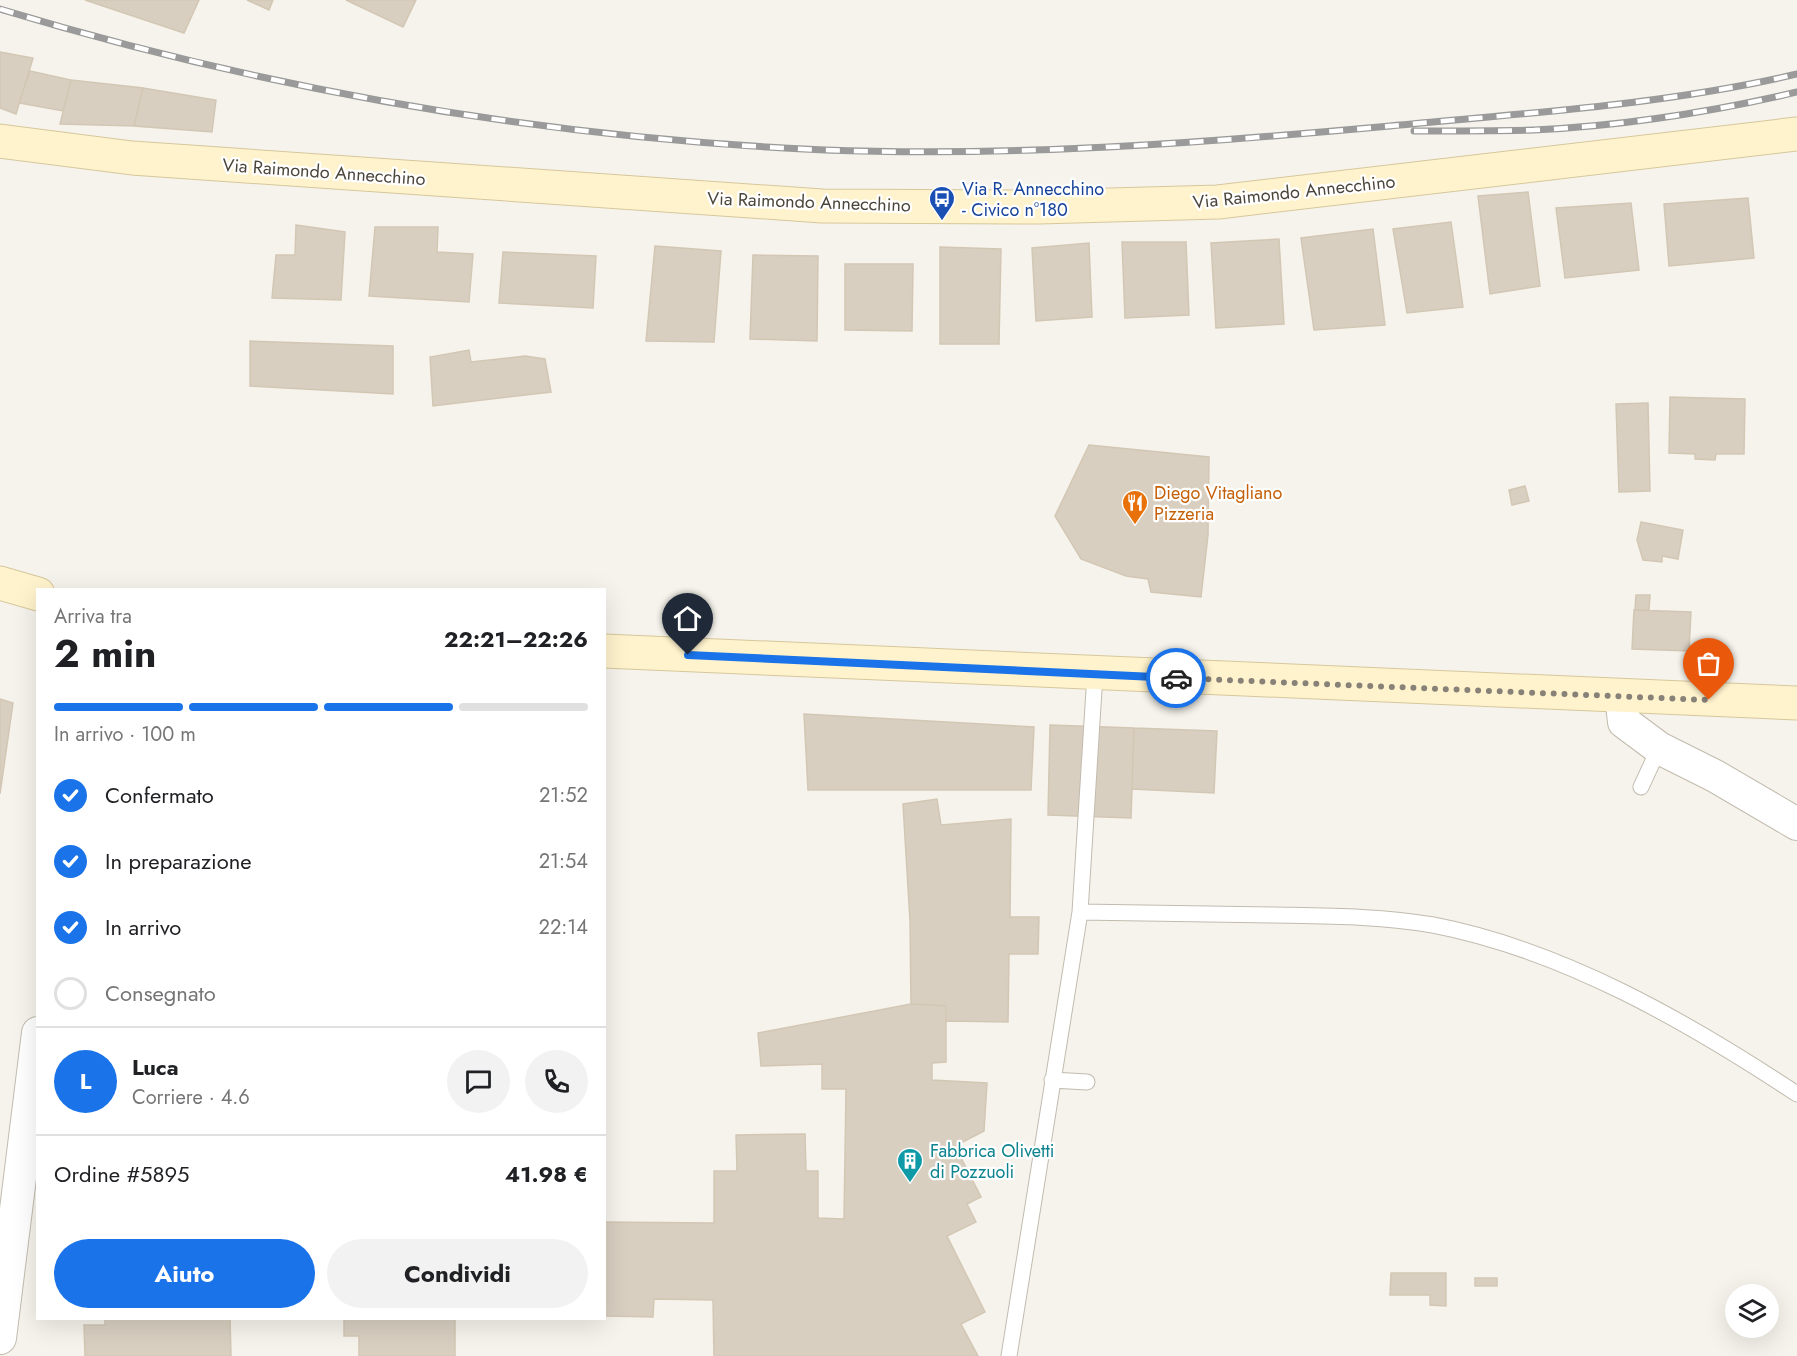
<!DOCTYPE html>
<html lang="it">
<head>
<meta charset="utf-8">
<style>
  body { margin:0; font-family:Jost,sans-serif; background:#f2f2f2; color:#202124; height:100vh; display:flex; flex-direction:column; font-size:22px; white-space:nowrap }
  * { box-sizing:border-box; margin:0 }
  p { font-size:20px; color:#757577 }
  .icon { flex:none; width:33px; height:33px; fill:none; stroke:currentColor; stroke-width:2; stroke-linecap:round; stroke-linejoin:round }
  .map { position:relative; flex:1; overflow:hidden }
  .sheet { position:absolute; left:36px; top:588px; width:570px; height:732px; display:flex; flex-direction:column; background:#fff; border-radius:0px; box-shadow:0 6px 24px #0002 }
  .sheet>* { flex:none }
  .tools { position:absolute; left:1725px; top:1284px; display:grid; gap:12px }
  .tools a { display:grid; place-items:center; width:54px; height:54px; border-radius:50%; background:#fff; box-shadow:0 6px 24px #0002; font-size:30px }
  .pin { position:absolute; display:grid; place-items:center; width:51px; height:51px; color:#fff; margin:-62px -26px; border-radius:50% 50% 50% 0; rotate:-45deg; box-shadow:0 0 6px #0007 }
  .pin .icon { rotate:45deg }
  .courier { position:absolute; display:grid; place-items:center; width:60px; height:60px; margin:-30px; border:4px solid #1a73e8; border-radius:50%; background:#fff; color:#222; box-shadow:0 2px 8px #0007 }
  .summary em { font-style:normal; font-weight:700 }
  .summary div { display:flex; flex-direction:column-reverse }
  .summary { display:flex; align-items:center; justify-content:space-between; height:102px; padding:0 18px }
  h1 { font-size:39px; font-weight:700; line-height:45px }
  .bar { display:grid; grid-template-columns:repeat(4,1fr); gap:9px 6px; align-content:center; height:72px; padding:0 18px }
  .bar i { height:8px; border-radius:4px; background:#e0e0e0 }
  .bar .on { background:#1a73e8 }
  .bar p { grid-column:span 4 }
  .line { display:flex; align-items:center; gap:15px; padding:0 18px; border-top:2px solid #e0e0e0 }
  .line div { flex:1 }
  .round { display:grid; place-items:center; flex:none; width:63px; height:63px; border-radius:32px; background:#f2f2f2 }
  ol { padding:0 18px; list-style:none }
  li { display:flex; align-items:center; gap:18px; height:66px }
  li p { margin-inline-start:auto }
  li .icon { padding:6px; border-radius:50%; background:#1a73e8; color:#fff; stroke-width:4 }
  li:last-child { color:#757577 }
  li i { width:33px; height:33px; border:3px solid #e0e0e0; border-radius:50% }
  .cta { display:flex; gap:12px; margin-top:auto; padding:12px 18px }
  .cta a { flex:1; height:69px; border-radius:36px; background:#1a73e8; color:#fff; font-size:24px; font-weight:700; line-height:69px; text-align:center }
  .cta a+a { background:#f2f2f2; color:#202124 }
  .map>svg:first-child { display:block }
  .building { fill:#d8cfc1; stroke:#d3c7b4; stroke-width:1.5 }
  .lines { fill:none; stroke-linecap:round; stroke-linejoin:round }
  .lane-casing { stroke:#c2bbae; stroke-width:17 }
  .street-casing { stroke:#c2bbae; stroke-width:34 }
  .secondary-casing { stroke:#d6c79b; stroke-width:35 }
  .lane { stroke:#fff; stroke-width:15 }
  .street { stroke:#fff; stroke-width:32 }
  .secondary { stroke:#fff3cd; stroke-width:33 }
  .rail-casing { stroke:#9a9a9a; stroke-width:7 }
  .rail { stroke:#fff; stroke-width:4.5; stroke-dasharray:14; stroke-linecap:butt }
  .done { stroke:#878178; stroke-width:6; stroke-dasharray:0 10.8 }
  .route { stroke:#1a73e8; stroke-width:8 }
  .labels { text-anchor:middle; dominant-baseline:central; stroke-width:4.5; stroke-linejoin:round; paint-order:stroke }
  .street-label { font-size:18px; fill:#4b4439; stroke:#fff }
  .transit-label { font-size:18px; fill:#164399; stroke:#fff; text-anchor:start }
  .food-label { font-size:18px; fill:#c56008; stroke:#fff; text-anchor:start }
  .culture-label { font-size:18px; fill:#0d838f; stroke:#fff; text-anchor:start }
</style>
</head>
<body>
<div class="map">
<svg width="1797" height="1356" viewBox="0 0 1797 1356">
  <rect width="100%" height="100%" fill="#f6f3ec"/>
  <path class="building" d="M85 0H199L184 33Z
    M247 0H273L269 10Z
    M346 0H416L403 27Z
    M0 52 33 58 16 114 0 108Z
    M30 71 71 80 63 111 19 103Z
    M71 80 143 88 134 126 60 124Z
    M143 88 216 100 212 132 134 126Z
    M1528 192 1540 286 1490 294 1478 196Z
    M1748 198 1754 258 1669 266 1664 204Z
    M1631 203 1639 270 1565 278 1556 208Z
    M1451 222 1463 307 1407 313 1393 229Z
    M296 225 345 232 341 300 272 298 276 255H295Z
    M375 227H438L437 252 473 254 469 302 369 296Z
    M1373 229 1385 325 1314 330 1301 238Z
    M1279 239 1284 324 1216 328 1211 243Z
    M1122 242H1186L1189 315 1125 318Z
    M1089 243 1092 317 1036 321 1032 248Z
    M655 246 721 251 714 342 646 341Z
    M940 247 1001 249 999 344H940Z
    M503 252 596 256 593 308 499 303Z
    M753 255 818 256 817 341 750 339Z
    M845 264H913L912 331 845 330Z
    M250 341 393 346V394L250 386Z
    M469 350 471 362 525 356 545 359 551 392 433 406 430 357Z
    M1670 397 1745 399 1744 454H1716L1715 460 1695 459V454L1669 453Z
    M1648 403 1650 491 1619 492 1616 404Z
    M1089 445 1209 457 1208 535 1201 597 1151 592 1148 579 1126 576 1081 559 1055 516Z
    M1525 486 1529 501 1512 505 1509 490Z
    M1641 522 1683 530 1678 559 1662 556V562L1643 560 1637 540Z
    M1636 595H1650L1649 610H1635Z
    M1634 610 1691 612 1689 651 1632 649Z
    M0 699 13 703 0 794Z
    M804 714 1034 727 1031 790H808Z
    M1050 725 1134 728 1131 818 1048 815Z
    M1134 728 1217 731 1214 793 1132 789Z
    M937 799 941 825 1011 819 1010 917H1039L1038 954H1009L1008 1022 946 1021V1006L911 1004 910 921 903 804Z
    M911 1004 946 1006V1062L932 1063V1080L987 1083 984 1131 955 1146 981 1197 967 1204 976 1222 947 1236 985 1312 961 1324 978 1356H714L713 1300 654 1299 653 1317 604 1316V1222L714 1223V1171H737L736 1135 805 1134 806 1171H818V1218L844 1219 846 1089H822V1064L761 1066 758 1033Z
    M1391 1273H1446V1306L1430 1305V1295H1390Z
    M1475 1278H1497V1286H1475Z
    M105 1318H230L231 1356H85L84 1325H105Z
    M344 1318H455V1356H359V1336H344Z"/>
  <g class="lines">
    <defs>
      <path id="lane" d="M1641 787 1659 748
        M1080 912C1145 913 1210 914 1275 915 1328 916 1381 916 1433 925 1563 950 1688 1022 1797 1094
        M1052 1080 1087 1082
        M1009 1356 1080 912 1095 674"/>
      <path id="street" d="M1621 696 1624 722 1659 748 1715 776 1797 824
        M0 1338 38 1033"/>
      <path id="secondary" d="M0 141 132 158 822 206 1039 207 1218 202 1797 134
        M0 583 38 594
        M604 651 1797 703"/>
    </defs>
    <use href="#lane" class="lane-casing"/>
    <use href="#street" class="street-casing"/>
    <use href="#secondary" class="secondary-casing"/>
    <use href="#lane" class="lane"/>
    <use href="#street" class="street"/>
    <use href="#secondary" class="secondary"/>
    <defs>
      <path id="rail" d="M0 9C268 90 545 138 825 150 1014 157 1202 143 1390 126 1526 113 1664 105 1797 74
        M1414 131C1454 131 1494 131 1534 130 1621 126 1712 112 1797 92"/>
    </defs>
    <use href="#rail" class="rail-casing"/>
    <use href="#rail" class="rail"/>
  </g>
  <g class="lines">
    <path class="done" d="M1176 678 1709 700"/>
    <path class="route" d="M688 655 1176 678"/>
  </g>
  <defs>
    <symbol id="bus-pin" viewBox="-11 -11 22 30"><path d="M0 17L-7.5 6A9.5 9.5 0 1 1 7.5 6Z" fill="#1a4fb4" stroke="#fff"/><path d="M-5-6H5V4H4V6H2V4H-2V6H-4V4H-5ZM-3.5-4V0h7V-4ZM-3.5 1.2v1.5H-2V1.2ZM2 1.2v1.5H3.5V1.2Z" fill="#fff"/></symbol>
    <symbol id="restaurant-pin" viewBox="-11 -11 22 30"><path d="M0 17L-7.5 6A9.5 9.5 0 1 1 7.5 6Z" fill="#e8710a" stroke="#fff"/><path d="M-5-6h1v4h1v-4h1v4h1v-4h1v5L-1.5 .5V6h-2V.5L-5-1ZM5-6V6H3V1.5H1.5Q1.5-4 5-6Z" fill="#fff"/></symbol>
    <symbol id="building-pin" viewBox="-11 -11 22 30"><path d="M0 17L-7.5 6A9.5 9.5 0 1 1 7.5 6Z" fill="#0f9aa8" stroke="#fff"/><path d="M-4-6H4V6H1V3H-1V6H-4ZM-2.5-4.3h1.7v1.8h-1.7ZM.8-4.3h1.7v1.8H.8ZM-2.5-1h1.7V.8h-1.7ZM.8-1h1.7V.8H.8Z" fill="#fff"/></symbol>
  </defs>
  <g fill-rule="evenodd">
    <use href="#bus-pin" x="927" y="184" width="30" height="40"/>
    <use href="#restaurant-pin" x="1120" y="488" width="30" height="40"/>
    <use href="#building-pin" x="895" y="1146" width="30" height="40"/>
  </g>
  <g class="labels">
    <g class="street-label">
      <text transform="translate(324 172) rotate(4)">Via Raimondo Annecchino</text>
      <text transform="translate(1294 192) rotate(-6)">Via Raimondo Annecchino</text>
      <text transform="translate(809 202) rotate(2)">Via Raimondo Annecchino</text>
    </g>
    <g class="transit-label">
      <text x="962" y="189">Via R. Annecchino<tspan x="962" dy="21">- Civico n°180</tspan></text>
    </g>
    <g class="food-label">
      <text x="1154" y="493">Diego Vitagliano<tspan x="1154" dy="21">Pizzeria</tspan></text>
    </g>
    <g class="culture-label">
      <text x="930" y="1151">Fabbrica Olivetti<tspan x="930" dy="21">di Pozzuoli</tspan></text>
    </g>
  </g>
</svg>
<div class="tools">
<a><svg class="icon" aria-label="layers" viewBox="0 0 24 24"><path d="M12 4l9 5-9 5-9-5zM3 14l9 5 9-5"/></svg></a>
</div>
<div class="pin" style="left:1709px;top:700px;background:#ea580c"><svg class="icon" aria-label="bag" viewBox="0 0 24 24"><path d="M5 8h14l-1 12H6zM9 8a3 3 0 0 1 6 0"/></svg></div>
<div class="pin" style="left:688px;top:655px;background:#1f2937"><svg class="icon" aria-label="home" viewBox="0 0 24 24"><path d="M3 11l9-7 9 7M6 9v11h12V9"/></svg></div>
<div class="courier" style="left:1176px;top:678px"><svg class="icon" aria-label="car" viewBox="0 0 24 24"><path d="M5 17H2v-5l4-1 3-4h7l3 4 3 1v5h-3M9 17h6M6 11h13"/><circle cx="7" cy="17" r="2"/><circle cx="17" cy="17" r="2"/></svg></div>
<section class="sheet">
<div class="summary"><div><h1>2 min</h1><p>Arriva tra</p></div><em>22:21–22:26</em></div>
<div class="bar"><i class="on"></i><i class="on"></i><i class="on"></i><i></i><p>In arrivo · 100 m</p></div>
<ol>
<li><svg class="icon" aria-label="check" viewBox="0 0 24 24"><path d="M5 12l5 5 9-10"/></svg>Confermato<p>21:52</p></li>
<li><svg class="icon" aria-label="check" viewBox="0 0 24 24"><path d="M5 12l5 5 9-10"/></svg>In preparazione<p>21:54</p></li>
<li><svg class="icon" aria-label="check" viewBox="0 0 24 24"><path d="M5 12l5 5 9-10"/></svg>In arrivo<p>22:14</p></li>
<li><i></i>Consegnato</li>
</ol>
<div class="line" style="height:108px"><b class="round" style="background:#1a73e8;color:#fff">L</b><div><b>Luca</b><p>Corriere · 4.6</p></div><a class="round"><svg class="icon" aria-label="chat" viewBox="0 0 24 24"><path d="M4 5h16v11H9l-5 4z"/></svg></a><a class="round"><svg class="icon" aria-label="phone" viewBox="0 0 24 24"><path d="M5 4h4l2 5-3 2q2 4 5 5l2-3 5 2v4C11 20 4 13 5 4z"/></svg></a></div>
<div class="line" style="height:78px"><div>Ordine #5895</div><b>41.98 €</b></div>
<div class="cta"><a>Aiuto</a><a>Condividi</a></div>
</section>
</div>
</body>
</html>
